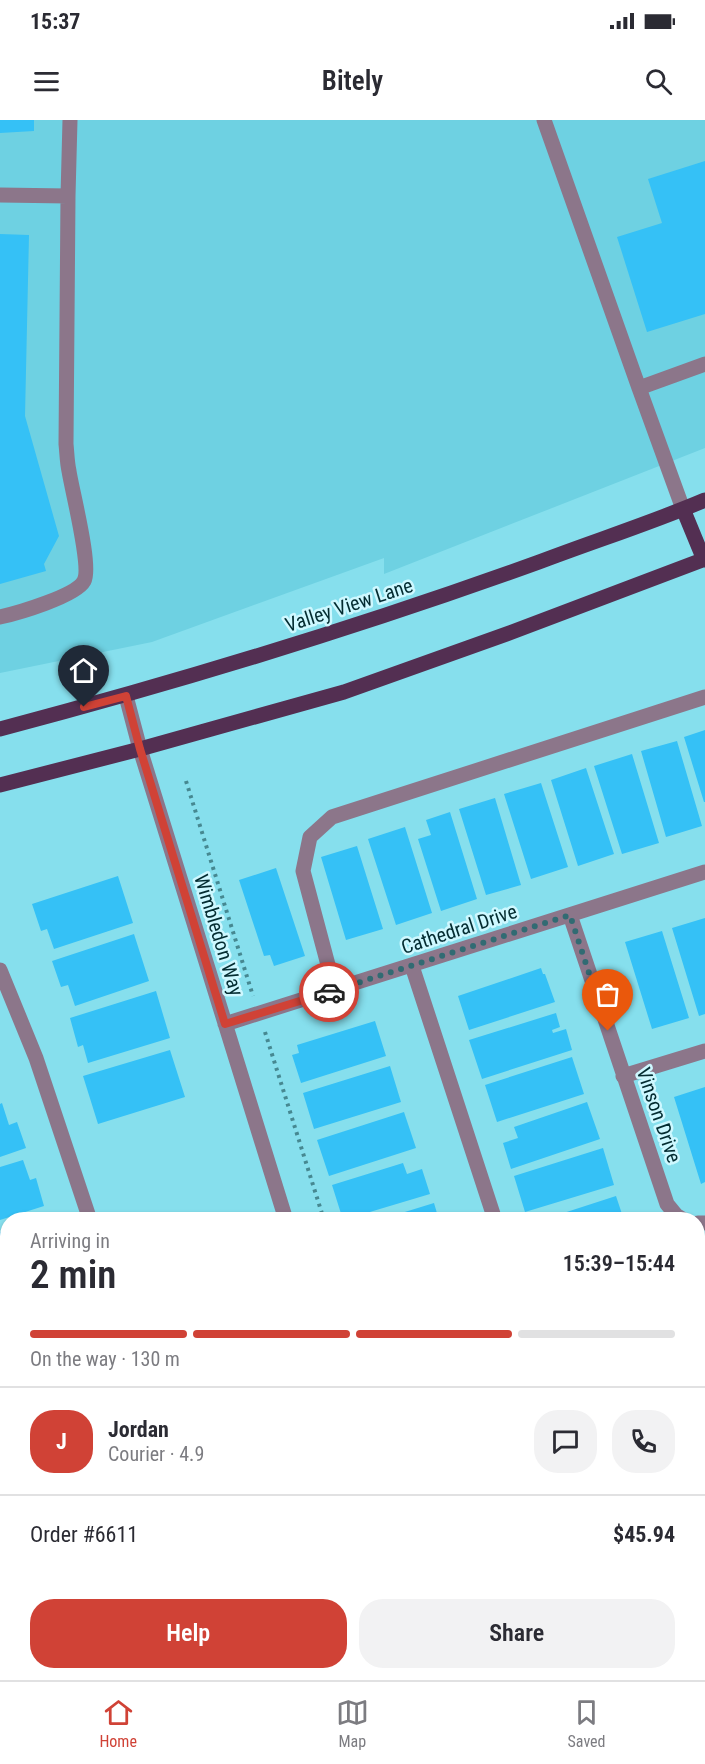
<!DOCTYPE html>
<html lang="en">
<head>
<meta charset="utf-8">
<style>
  body { margin:0; font-family:"Roboto Condensed",sans-serif; background:#f2f2f3; color:#2b2b33; height:100vh; display:flex; flex-direction:column; font-size:22px; white-space:nowrap }
  * { box-sizing:border-box; margin:0 }
  p { font-size:20px; color:#7c7c81 }
  .icon { flex:none; width:33px; height:33px; fill:none; stroke:currentColor; stroke-width:2; stroke-linecap:round; stroke-linejoin:round }
  .map { position:relative; flex:1; overflow:hidden }
  .details { position:absolute; left:0px; top:1092px; width:705px; height:468px; display:flex; flex-direction:column; background:#fff; border-radius:24px 24px 0 0; box-shadow:0 2px 4px #0004 }
  .details>* { flex:none }
  .pin { position:absolute; display:grid; place-items:center; width:51px; height:51px; color:#fff; margin:-62px -26px; border-radius:50% 50% 50% 0; rotate:-45deg; box-shadow:0 0 6px #0007 }
  .pin .icon { rotate:45deg }
  .courier { position:absolute; display:grid; place-items:center; width:60px; height:60px; margin:-30px; border:4px solid #d04236; border-radius:50%; background:#fff; color:#222; box-shadow:0 2px 8px #0007 }
  .head em { font-style:normal; font-weight:600 }
  .head div { display:flex; flex-direction:column-reverse }
  .head { display:flex; align-items:center; justify-content:space-between; height:102px; padding:0 30px }
  h1 { font-size:39px; font-weight:600; line-height:45px }
  .bar { display:grid; grid-template-columns:repeat(4,1fr); gap:9px 6px; align-content:center; height:72px; padding:0 30px }
  .bar i { height:8px; border-radius:4px; background:#e1e1e2 }
  .bar .on { background:#d04236 }
  .bar p { grid-column:span 4 }
  .line { display:flex; align-items:center; gap:15px; padding:0 30px; border-top:2px solid #e1e1e2 }
  .line div { flex:1 }
  .round { display:grid; place-items:center; flex:none; width:63px; height:63px; border-radius:24px; background:#f2f2f3 }
  .cta { display:flex; gap:12px; margin-top:auto; padding:12px 30px }
  .cta a { flex:1; height:69px; border-radius:24px; background:#d04236; color:#fff; font-size:24px; font-weight:600; line-height:69px; text-align:center }
  .cta a+a { background:#f2f2f3; color:#2b2b33 }
  .status { display:flex; justify-content:space-between; align-items:center; height:42px; padding:0 30px; background:#fff; direction:ltr }
  .status svg { height:16px; fill:currentColor }
  header { display:flex; justify-content:space-between; align-items:center; height:78px; padding:0 30px; background:#fff; font-size:27px; font-weight:600 }
  .tabs { display:flex; justify-content:space-around; align-items:center; height:84px; border-top:2px solid #e1e1e2; background:#fff; font-size:16px; color:#7c7c81 }
  .tabs a { display:grid; justify-items:center; gap:3px }
  .tabs .on { color:#d04236 }
  .map>svg:first-child { display:block }
  .built { fill:#6ed1e2 }
  .green { fill:#f99485 }
  .building { fill:#35c1f6 }
  .lines { fill:none; stroke-linecap:round; stroke-linejoin:round }
  .path { stroke:#468891; stroke-width:4; stroke-dasharray:3 4.5; stroke-linecap:butt }
  .minor { stroke:#8c768a; stroke-width:15 }
  .major { stroke:#532f52; stroke-width:15 }
  .done { stroke:#316b73; stroke-width:6; stroke-dasharray:0 10.8 }
  .route { stroke:#d04236; stroke-width:8 }
  .labels { text-anchor:middle; dominant-baseline:central; stroke-width:5; stroke-linejoin:round; paint-order:stroke }
  .street-label { font-size:20px; fill:#032c31; stroke:#cef8ff }
</style>
</head>
<body>
<div class="status"><b>15:37</b><svg viewBox="0 0 49 12"><path d="M0 12V9h3v3zM5 12V6h3v6zM10 12V3h3v9zM15 12V0h3v12zM26 1h20v11H26zM47 4h2v5h-2z"/></svg></div>
<header><svg class="icon" aria-label="menu" viewBox="0 0 24 24"><path d="M4 6h16M4 12h16M4 18h16"/></svg>Bitely<svg class="icon" aria-label="search" viewBox="0 0 24 24"><circle cx="10" cy="10" r="6"/><path d="M15 15l6 6"/></svg></header>
<div class="map">
<svg width="705" height="1560" viewBox="0 0 705 1560">
  <rect width="100%" height="100%" fill="#86dfed"/>
  <path class="built" d="M0 0H705V328L384 454V438L152 522 0 553Z"/>
  <path class="green" d="M705 1174V1412L698 1411V1182Z"/>
  <path class="building" d="M0 0H34V11L0 13Z
    M705 41V194L647 212 617 117 662 103 648 59Z
    M0 114 29 115 25 296 59 416 44 444 46 451 0 464Z
    M705 610V682H704L684 617Z
    M677 621 702 706 666 717 641 631Z
    M632 634 659 723 622 734 594 646Z
    M586 648 614 734 578 746 551 660Z
    M541 663 568 747 531 759 504 674Z
    M495 678 521 765 486 775 459 689Z
    M450 692 477 779 441 791 418 719 431 715 426 700Z
    M405 707 432 793 396 805 368 719Z
    M357 726 383 809 346 820 321 737Z
    M276 748 305 836 274 846 270 835 264 836 239 760Z
    M118 756 133 803 54 829 47 809 41 811 32 784Z
    M705 798V894L699 896 672 808Z
    M662 811 689 898 652 909 625 822Z
    M134 814 149 861 75 886 68 865 61 867 52 841Z
    M541 848 543 854H545L555 882 469 910 458 876Z
    M156 871 170 918 88 943 83 925 78 927 70 898Z
    M556 893 560 907 552 910 553 913 566 909 572 930 482 959 469 920Z
    M375 901 386 936 301 963 292 935 299 933 297 925Z
    M170 930 185 977 98 1004 83 956Z
    M572 937 584 974 497 1002 485 965Z
    M390 946 401 982 314 1009 303 973Z
    M705 967V1062L701 1064 674 977Z
    M587 982 600 1019 511 1049 503 1023 518 1018 514 1007Z
    M2 983 9 1005 17 1002 26 1028 0 1037V984Z
    M404 992 416 1028 329 1056 317 1020Z
    M603 1028 614 1065 525 1092 514 1056Z
    M23 1040 30 1060 36 1058 44 1086 0 1100V1047Z
    M403 1043 407 1054 422 1049 430 1074 343 1100 332 1065Z
    M616 1076 624 1100H545V1099Z
    M434 1083 439 1100H382V1099Z
    M8 1109V1161L0 1163V1112Z
    M8 1170V1222L0 1225V1173Z
    M8 1234V1269H7L0 1247V1236Z
    M8 1378V1473L4 1474 0 1461V1380Z
    M8 1548V1552H22L24 1560H0V1551Z
    M31 1552H84L86 1560H34Z
    M95 1552H146L149 1560H98Z
    M158 1552H210L213 1560H160Z
    M653 1552H669V1556L653 1557Z"/>
  <g class="lines">
    <path class="path" d="M186 661 253 876
      M265 912 324 1100
      M0 1293 8 1298
      M698 1419H705"/>
    <path class="minor" d="M544 0 639 268
      M0 75 68 76
      M683 389 639 268 705 244
      M0 497C18 493 76 476 84 461 92 447 72 371 69 351 67 342 67 333 66 324L68 76 70 0
      M126 576 140 629 286 1100
      M570 795 667 1084 676 1095 684 1100
      M412 846 495 1100
      M0 850 36 938 90 1100
      M335 871 303 751 310 717 332 697 705 577
      M225 904 705 752
      M623 956 705 931
      M698 1103H705
      M0 1341 8 1339
      M0 1516 8 1513
      M234 1552 236 1560
      M497 1552 506 1560
      M562 1552 563 1560
      M358 1560 364 1552
      M437 1560 448 1557 454 1552"/>
    <path class="major" d="M683 389 704 440
      M0 609C182 561 362 506 539 442 594 421 651 403 705 380
      M0 665 140 629 344 572 512 512 705 439"/>
  </g>
  <g class="lines">
    <path class="done" d="M329 872 570 795 608 911"/>
    <path class="route" d="M84 587 126 576 140 629 225 904 329 872"/>
  </g>
  <g class="labels">
    <g class="street-label">
      <text transform="translate(349 485) rotate(-18)">Valley View Lane</text>
      <text transform="translate(459 809) rotate(-18)">Cathedral Drive</text>
      <text transform="translate(219 815) rotate(73)">Wimbledon Way</text>
      <text transform="translate(659 995) rotate(71)">Vinson Drive</text>
    </g>
  </g>
</svg>
<div class="pin" style="left:608px;top:911px;background:#ea580c"><svg class="icon" aria-label="bag" viewBox="0 0 24 24"><path d="M5 8h14l-1 12H6zM9 8a3 3 0 0 1 6 0"/></svg></div>
<div class="pin" style="left:84px;top:587px;background:#1f2937"><svg class="icon" aria-label="home" viewBox="0 0 24 24"><path d="M3 11l9-7 9 7M6 9v11h12V9"/></svg></div>
<div class="courier" style="left:329px;top:872px"><svg class="icon" aria-label="car" viewBox="0 0 24 24"><path d="M5 17H2v-5l4-1 3-4h7l3 4 3 1v5h-3M9 17h6M6 11h13"/><circle cx="7" cy="17" r="2"/><circle cx="17" cy="17" r="2"/></svg></div>
<section class="details">
<div class="head"><div><h1>2 min</h1><p>Arriving in</p></div><em>15:39–15:44</em></div>
<div class="bar"><i class="on"></i><i class="on"></i><i class="on"></i><i></i><p>On the way · 130 m</p></div>
<div class="line" style="height:108px"><b class="round" style="background:#d04236;color:#fff">J</b><div><b>Jordan</b><p>Courier · 4.9</p></div><a class="round"><svg class="icon" aria-label="chat" viewBox="0 0 24 24"><path d="M4 5h16v11H9l-5 4z"/></svg></a><a class="round"><svg class="icon" aria-label="phone" viewBox="0 0 24 24"><path d="M5 4h4l2 5-3 2q2 4 5 5l2-3 5 2v4C11 20 4 13 5 4z"/></svg></a></div>
<div class="line" style="height:78px"><div>Order #6611</div><b>$45.94</b></div>
<div class="cta"><a>Help</a><a>Share</a></div>
</section>
</div>
<nav class="tabs">
<a class="on"><svg class="icon" aria-label="home" viewBox="0 0 24 24"><path d="M3 11l9-7 9 7M6 9v11h12V9"/></svg>Home</a>
<a><svg class="icon" aria-label="map" viewBox="0 0 24 24"><path d="M3 6l6-2 6 2 6-2v14l-6 2-6-2-6 2zM9 4v14M15 6v14"/></svg>Map</a>
<a><svg class="icon" aria-label="saved" viewBox="0 0 24 24"><path d="M7 4h10v16l-5-4-5 4z"/></svg>Saved</a>
</nav>
</body>
</html>
